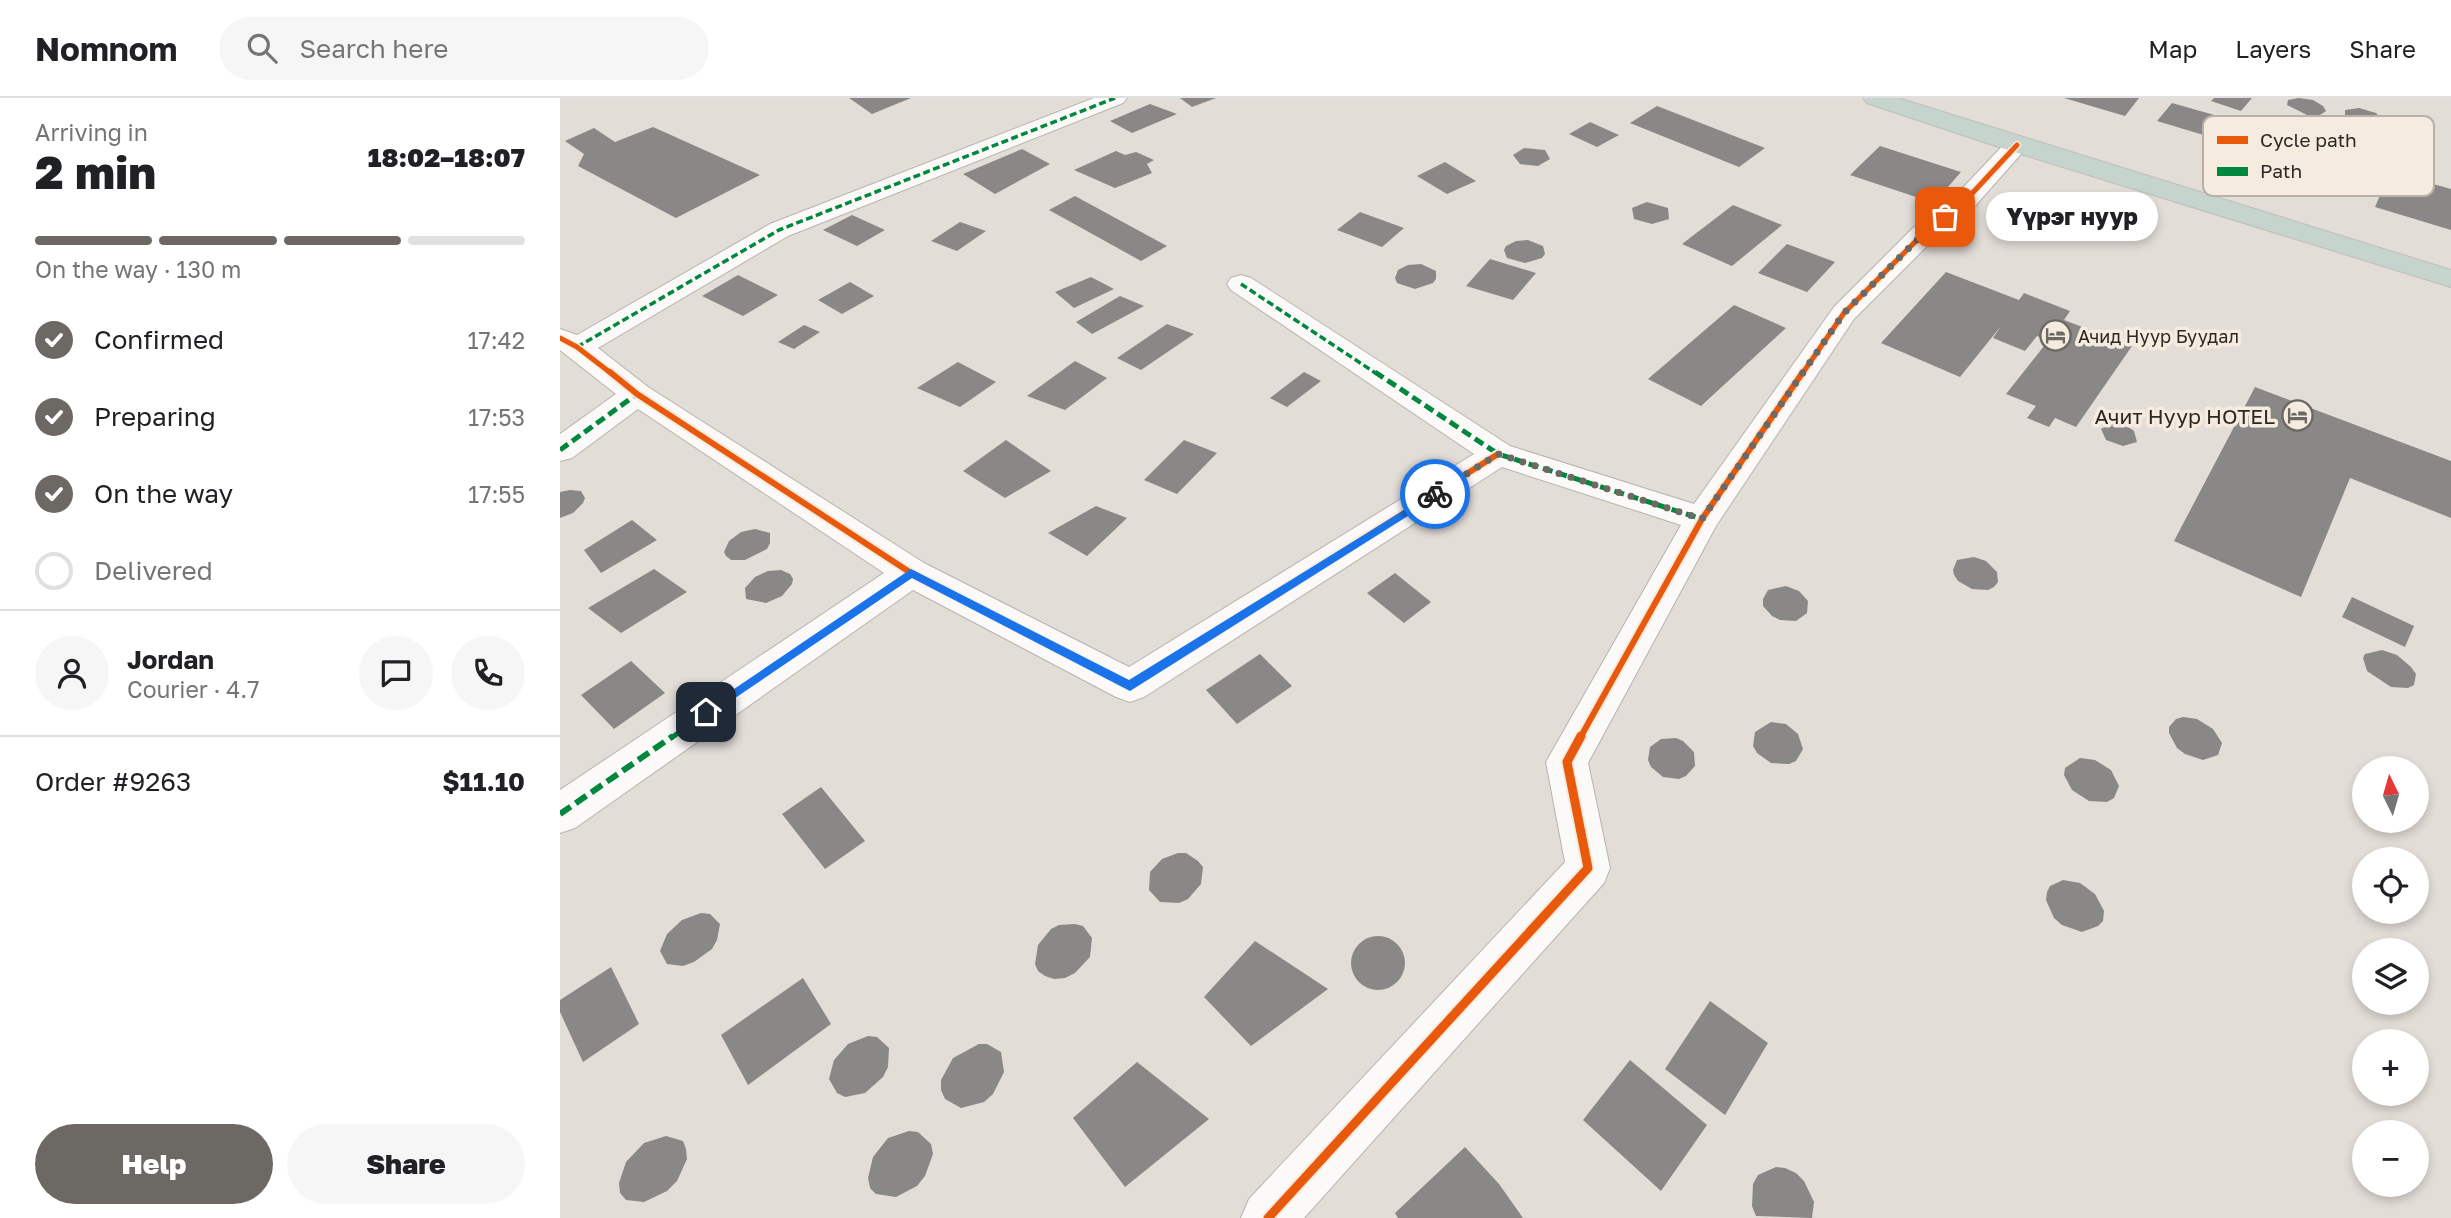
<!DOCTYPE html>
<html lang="en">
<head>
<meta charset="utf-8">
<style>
  body { margin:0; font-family:"Golos Text",sans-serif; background:#f6f6f6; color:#202124; height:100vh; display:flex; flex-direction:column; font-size:26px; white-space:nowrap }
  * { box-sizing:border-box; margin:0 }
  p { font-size:23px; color:#757577 }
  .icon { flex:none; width:38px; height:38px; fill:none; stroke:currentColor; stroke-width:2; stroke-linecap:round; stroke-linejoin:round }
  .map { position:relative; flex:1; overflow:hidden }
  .drawer { display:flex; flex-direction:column; background:#fff; width:560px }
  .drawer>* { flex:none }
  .needle { width:46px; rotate:355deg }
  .tools { position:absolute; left:1792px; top:658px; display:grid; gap:14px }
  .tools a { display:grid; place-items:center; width:77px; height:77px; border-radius:50%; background:#fff; box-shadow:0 4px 10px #0003; font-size:35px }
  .pin { position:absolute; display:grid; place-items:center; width:60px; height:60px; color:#fff; margin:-30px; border-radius:14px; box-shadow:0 4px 10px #0006 }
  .courier { position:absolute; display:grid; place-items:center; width:70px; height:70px; margin:-35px; border:5px solid #1a73e8; border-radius:50%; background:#fff; color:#222; box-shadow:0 2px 9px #0007 }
  .bubble { position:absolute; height:49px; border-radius:24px; background:#fff; box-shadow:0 4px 10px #0003; font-size:23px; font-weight:800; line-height:49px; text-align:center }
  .headline em { font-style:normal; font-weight:800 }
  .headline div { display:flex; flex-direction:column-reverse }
  .headline { display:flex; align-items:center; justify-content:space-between; height:119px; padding:0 35px }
  h1 { font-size:46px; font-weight:800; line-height:52px }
  .bar { display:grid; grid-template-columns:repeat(4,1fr); gap:10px 7px; align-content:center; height:84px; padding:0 35px }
  .bar i { height:9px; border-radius:5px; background:#e0e0e0 }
  .bar .current { background:#6c6863 }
  .bar p { grid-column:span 4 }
  .line { display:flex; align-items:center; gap:18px; padding:0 35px; border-top:2px solid #e0e0e0 }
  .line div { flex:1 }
  .round { display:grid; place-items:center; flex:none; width:74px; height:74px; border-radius:37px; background:#f6f6f6 }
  ol { padding:0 35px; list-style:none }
  li { display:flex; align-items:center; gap:21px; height:77px }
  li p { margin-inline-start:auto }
  li .icon { padding:7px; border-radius:50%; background:#6c6863; color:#fff; stroke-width:4 }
  li:last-child { color:#757577 }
  li i { width:38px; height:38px; border:4px solid #e0e0e0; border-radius:50% }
  .primary-button { display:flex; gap:14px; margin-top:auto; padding:14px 35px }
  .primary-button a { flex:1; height:80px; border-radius:42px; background:#6c6863; color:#fff; font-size:28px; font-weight:800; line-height:80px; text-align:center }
  .primary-button a+a { background:#f6f6f6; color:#202124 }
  header { display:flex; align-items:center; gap:42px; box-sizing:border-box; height:98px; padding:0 35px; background:#fff; border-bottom:2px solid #e0e0e0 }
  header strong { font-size:33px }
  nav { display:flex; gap:38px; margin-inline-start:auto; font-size:24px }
  .search { width:490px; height:63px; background:#f6f6f6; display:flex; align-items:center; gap:18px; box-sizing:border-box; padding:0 24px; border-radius:38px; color:#757577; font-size:26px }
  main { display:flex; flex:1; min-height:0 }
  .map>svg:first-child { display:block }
  .building { fill:#8a8787 }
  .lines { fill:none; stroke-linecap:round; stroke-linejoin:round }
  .street-casing { stroke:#b8b3ae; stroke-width:2 }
  .highway-casing { stroke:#bfbcb9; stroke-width:2 }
  .street { fill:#fbfaf9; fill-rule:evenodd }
  .highway { fill:#c5d5ce; fill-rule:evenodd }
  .quiet-far2 { stroke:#00873e; stroke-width:3.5; stroke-dasharray:7 3.5; stroke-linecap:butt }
  .quiet-far1 { stroke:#00873e; stroke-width:5; stroke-dasharray:10 5; stroke-linecap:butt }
  .quiet { stroke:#00873e; stroke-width:6; stroke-dasharray:13 6; stroke-linecap:butt }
  .cycleway-far2-casing { stroke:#f5ebdf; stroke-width:8 }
  .cycleway-far1-casing { stroke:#f5ebdf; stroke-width:10 }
  .cycleway-casing { stroke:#f5ebdf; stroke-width:13 }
  .cycleway-far2 { stroke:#e8590c; stroke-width:5 }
  .cycleway-far1 { stroke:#e8590c; stroke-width:6 }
  .cycleway { stroke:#e8590c; stroke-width:9 }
  .route { fill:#1a73e8 }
  .done { stroke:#6c6863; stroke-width:7; stroke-dasharray:0 12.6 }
  .labels { text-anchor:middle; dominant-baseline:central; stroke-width:7; stroke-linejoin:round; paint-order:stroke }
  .far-poi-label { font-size:18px; fill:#2c2924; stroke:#f5ebdf; text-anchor:start }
  .poi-label { font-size:21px; fill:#2c2924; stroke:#f5ebdf; text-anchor:end }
  .key { fill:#f5ebdf; stroke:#b9b1a7; stroke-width:2 }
  .key-label { font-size:19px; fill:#2c2924 }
</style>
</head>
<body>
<header>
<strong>Nomnom</strong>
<div class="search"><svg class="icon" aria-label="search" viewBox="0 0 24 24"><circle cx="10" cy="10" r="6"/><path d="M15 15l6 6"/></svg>Search here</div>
<nav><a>Map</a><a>Layers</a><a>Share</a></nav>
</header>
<main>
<section class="drawer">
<div class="headline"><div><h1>2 min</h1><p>Arriving in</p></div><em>18:02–18:07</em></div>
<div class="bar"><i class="current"></i><i class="current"></i><i class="current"></i><i></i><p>On the way · 130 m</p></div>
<ol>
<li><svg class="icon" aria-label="check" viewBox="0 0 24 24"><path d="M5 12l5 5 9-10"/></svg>Confirmed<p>17:42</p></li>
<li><svg class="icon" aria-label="check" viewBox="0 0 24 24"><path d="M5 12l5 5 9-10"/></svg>Preparing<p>17:53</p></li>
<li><svg class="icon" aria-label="check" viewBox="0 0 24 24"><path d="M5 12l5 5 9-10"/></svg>On the way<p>17:55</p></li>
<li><i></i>Delivered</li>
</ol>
<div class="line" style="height:126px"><a class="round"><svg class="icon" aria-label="person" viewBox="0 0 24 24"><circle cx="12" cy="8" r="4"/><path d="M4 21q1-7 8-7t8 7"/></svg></a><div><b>Jordan</b><p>Courier · 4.7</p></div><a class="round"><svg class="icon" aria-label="chat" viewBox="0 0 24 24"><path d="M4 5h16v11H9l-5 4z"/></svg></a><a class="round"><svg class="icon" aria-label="phone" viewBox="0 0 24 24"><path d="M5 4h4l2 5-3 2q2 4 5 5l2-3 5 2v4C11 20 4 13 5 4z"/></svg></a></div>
<div class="line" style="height:91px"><div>Order #9263</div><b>$11.10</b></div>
<div class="primary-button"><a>Help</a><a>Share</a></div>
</section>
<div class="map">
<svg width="1891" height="1120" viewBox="0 0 1891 1120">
  <rect width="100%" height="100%" fill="#e3ddd7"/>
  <path class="building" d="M289 0H351L312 16Z
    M620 0H656L632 9Z
    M1504 0H1579L1565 18Z
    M1654 0H1692L1681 13 1651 3Z
    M1739 0 1753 2 1763 8 1766 13 1760 17H1747L1727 7 1728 2Z
    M1612 5 1693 28 1680 48 1597 23Z
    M590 6 617 16 572 35 550 23Z
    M1097 8 1205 50 1179 69 1070 25Z
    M1799 10 1816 15 1824 24 1818 28 1806 27 1785 18V12Z
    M1030 24 1059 37 1037 49 1009 36Z
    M93 29 200 77 116 120 18 68 24 56 5 43 34 30 55 44Z
    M1320 48 1401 74 1374 105 1290 77Z
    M964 50 985 52 990 61 978 68 960 66 953 57Z
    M462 51 490 66 435 96 403 76Z
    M556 53 565 57 576 54 594 62 587 66 592 75 555 90 514 72Z
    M885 64 916 83 887 96 857 78Z
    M1830 74 1891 91V132L1815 109Z
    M515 98 607 148 581 163 489 112Z
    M1087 104 1108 110 1109 121 1092 126 1074 121 1072 110Z
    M1173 107 1222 127 1172 168 1122 146Z
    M800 114 844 130 822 149 777 132Z
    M292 117 325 132 297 148 263 132Z
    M400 124 426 133 397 153 371 143Z
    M968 142 983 148 985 156 982 160 965 165 947 160 944 152 946 148 956 143Z
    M1227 146 1275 164 1247 194 1198 175Z
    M930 161 976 175 953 202 906 188Z
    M861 166 876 173V181L873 185 855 191 837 185 835 180 838 172 848 167Z
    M1386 174 1459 202 1464 195 1510 213 1504 222 1572 248 1516 329 1495 320 1489 329 1467 320 1476 308 1446 296 1488 243 1477 238 1465 253 1433 240 1441 228 1400 279 1321 245Z
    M178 177 218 197 183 218 142 198Z
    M531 179 554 191 514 210 495 194Z
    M290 184 314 198 282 216 258 202Z
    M560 198 584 208 532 236 516 224Z
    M1174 207 1226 230 1141 308 1088 281Z
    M607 226 634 236 581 272 557 260Z
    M244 227 260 234 234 251 218 244Z
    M515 263 547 280 505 312 467 298Z
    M398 264 436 284 400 309 357 290Z
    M744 274 761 283 727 309 710 300Z
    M1695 289 1891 363V420L1790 380 1741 499 1614 443Z
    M1552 325 1564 326 1574 333 1577 344 1563 348 1546 342 1541 331Z
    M446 342 491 373 445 400 403 373Z
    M624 342 657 355 617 396 584 382Z
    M10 392 21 393 25 400 23 405 13 415 0 420V394Z
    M536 408 567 420 527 458 488 435Z
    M72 422 97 442 41 475 24 452Z
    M195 431 210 435V445L207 451 185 462H171L166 458 164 454 169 443 181 434Z
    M1414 459 1426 463 1437 474 1438 484 1434 489 1428 492 1412 491 1398 483 1394 477 1393 472 1397 462Z
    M94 471 127 494 61 535 28 510Z
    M221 472 230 476 233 481 232 486 222 498 206 505 186 501 185 490 195 479 208 473Z
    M835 475 871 504 844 525 807 495Z
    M1226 488 1239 493 1248 503 1247 515 1236 523 1220 522 1212 518 1203 508V501L1208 492Z
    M1792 499 1854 528 1845 549 1782 519Z
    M1822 552 1837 557 1851 569 1856 576 1854 587 1848 590 1831 589 1807 573 1803 560 1805 556Z
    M700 556 732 588 677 626 646 592Z
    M71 563 105 595 54 631 21 597Z
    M1623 619 1637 621 1653 631 1662 645 1658 657 1643 662 1625 656 1617 650 1609 635V629L1616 621Z
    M1211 624 1226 626 1238 636 1243 651 1236 663 1229 666 1211 665 1197 655 1193 648 1195 634Z
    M1116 640 1123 643 1134 654 1135 668 1126 678 1119 681 1103 679 1091 669 1088 662 1090 649 1101 641Z
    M1520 660 1535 662 1551 672 1559 688 1554 700 1547 704 1529 703 1512 692 1504 677 1505 670Z
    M261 689 305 743 265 771 222 716Z
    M618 755H626L638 763 643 769 641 786 628 801 619 805 600 804 589 792 590 774 602 761Z
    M1503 782 1520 785 1535 796 1544 813 1543 823 1538 828 1522 834 1502 827 1494 820 1486 802 1487 794 1490 788Z
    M141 815 150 816 160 826 157 842 152 851 134 864 123 868 107 866 100 853 107 836 122 822Z
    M515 826 523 828 532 840 530 859 515 875 505 880 494 881 485 878 478 873 475 866 478 847 491 831 499 827Z
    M791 865a27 27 0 1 1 54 0a27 27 0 1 1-54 0Z
    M695 843 768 891 691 948 644 899Z
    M51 869 79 926 23 964 0 914V902Z
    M243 880 271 926 188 987 161 937Z
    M1150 903 1208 945 1165 1017 1105 971Z
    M308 938 317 939 329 950 328 969 323 979 305 995 285 999 277 995 269 981 274 962 288 946Z
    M419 946H427L441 954 444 974 433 996 424 1004 401 1010 385 1001 381 992V982L393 960Z
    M1070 962 1147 1027 1101 1093 1023 1022Z
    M577 964 649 1021 565 1089 513 1020Z
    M349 1033 358 1034 371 1046 373 1056 365 1078 357 1088 336 1099 316 1096 310 1090 308 1080 313 1059 328 1040Z
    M106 1038 123 1043 126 1051 127 1061 117 1083 107 1093 84 1104 66 1102 60 1095 59 1085 66 1064 84 1045Z
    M905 1049 939 1086 963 1120H838L835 1115Z
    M1216 1069 1225 1070 1236 1075 1244 1083 1254 1104 1252 1120 1196 1118 1192 1108 1193 1086 1198 1077Z"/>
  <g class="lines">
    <defs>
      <path id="street" d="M534 0H567L563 5 228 138 38 250 88 289 364 465 569 569 914 356 671 192 667 186 671 180 681 177 691 180 950 348 1134 406 1274 209 1354 129 1397 96 1448 42 1457 40 1466 42 1469 47 1415 108 1374 141 1294 221 1156 428 1028 665 1050 770 1044 785 744 1120H681L689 1101 1005 764 986 664 1121 427 942 369 584 599 570 604 556 599 353 492 15 730 0 735V692L324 475 78 311 12 360 0 363V336L56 296 0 252V231L17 237 210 126Z"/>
      <path id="highway" d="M1303 0H1338L1891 172V189L1448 52 1307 5Z"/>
    </defs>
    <use href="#street" class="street-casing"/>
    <use href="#highway" class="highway-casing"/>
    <use href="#street" class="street"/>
    <use href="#highway" class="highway"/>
    <path class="quiet-far2" d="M681 186 817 276
      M17 249 219 132 555 0"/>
    <path class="quiet-far1" d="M815 274 938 356 1142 421
      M0 352 77 296
      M111 640 351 475"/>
    <path class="quiet" d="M0 716 113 638"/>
    <defs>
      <path id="cycleway-far2" d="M0 240 17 249 52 276
        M1242 276 1284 215 1364 135 1406 102 1457 47"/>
      <path id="cycleway-far1" d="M50 274 77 296 351 475 570 588 938 356
        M1020 640 1142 421 1243 274"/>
      <path id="cycleway" d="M708 1120 1028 770 1007 664 1021 638"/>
    </defs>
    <use href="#cycleway-far2" class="cycleway-far2-casing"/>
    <use href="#cycleway-far1" class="cycleway-far1-casing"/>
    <use href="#cycleway" class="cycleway-casing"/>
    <use href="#cycleway-far2" class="cycleway-far2"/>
    <use href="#cycleway-far1" class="cycleway-far1"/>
    <use href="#cycleway" class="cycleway"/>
  </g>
  <path class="route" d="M875 393 880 396 878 399 570 593 352 480 150 617H142L140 614 351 471 569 582Z"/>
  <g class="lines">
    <path class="done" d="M875 396 938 356 1142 421 1284 215 1364 135 1385 119"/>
  </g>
  <defs>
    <symbol id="hotel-ring" viewBox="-11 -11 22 22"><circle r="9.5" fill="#f5ebdf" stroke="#6c6863" stroke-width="1.5"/><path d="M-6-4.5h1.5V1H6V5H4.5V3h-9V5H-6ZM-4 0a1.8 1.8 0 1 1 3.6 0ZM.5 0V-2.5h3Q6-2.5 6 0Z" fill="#6c6863"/></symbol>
  </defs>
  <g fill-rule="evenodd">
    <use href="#hotel-ring" x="1478" y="220" width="35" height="35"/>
    <use href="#hotel-ring" x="1720" y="300" width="35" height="35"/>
  </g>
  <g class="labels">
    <g class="far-poi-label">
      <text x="1518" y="238">Ачид Нуур Буудал</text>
    </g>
    <g class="poi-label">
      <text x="1715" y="318">Ачит Нуур HOTEL</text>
    </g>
  </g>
  <rect x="1643" y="18" width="231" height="80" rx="10" class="key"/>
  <rect x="1657" y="38" width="31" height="8" fill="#e8590c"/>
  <rect x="1657" y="69" width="31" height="9" fill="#00873e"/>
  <g class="key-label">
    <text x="1700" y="49">Cycle path</text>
    <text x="1700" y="80">Path</text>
  </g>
</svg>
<div class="tools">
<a><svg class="needle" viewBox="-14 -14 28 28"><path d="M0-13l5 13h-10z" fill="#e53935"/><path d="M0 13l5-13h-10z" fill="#757577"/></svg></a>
<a><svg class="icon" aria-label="locate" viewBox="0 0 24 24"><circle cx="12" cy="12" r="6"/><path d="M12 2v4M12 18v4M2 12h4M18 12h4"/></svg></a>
<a><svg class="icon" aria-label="layers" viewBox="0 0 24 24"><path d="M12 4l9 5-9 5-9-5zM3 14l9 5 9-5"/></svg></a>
<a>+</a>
<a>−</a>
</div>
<div class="pin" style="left:1385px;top:119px;background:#ea580c"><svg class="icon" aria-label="bag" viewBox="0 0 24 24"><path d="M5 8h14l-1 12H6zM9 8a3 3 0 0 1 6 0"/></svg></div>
<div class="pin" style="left:146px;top:614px;background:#1f2937"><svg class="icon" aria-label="home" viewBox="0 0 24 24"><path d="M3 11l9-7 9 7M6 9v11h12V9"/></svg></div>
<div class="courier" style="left:875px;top:396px"><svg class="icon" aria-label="bike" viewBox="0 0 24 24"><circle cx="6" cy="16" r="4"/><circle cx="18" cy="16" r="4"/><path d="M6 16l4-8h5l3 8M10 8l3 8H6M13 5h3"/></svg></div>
<div class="bubble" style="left:1426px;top:94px;width:172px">Үүрэг нуур</div>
</div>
</main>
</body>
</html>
